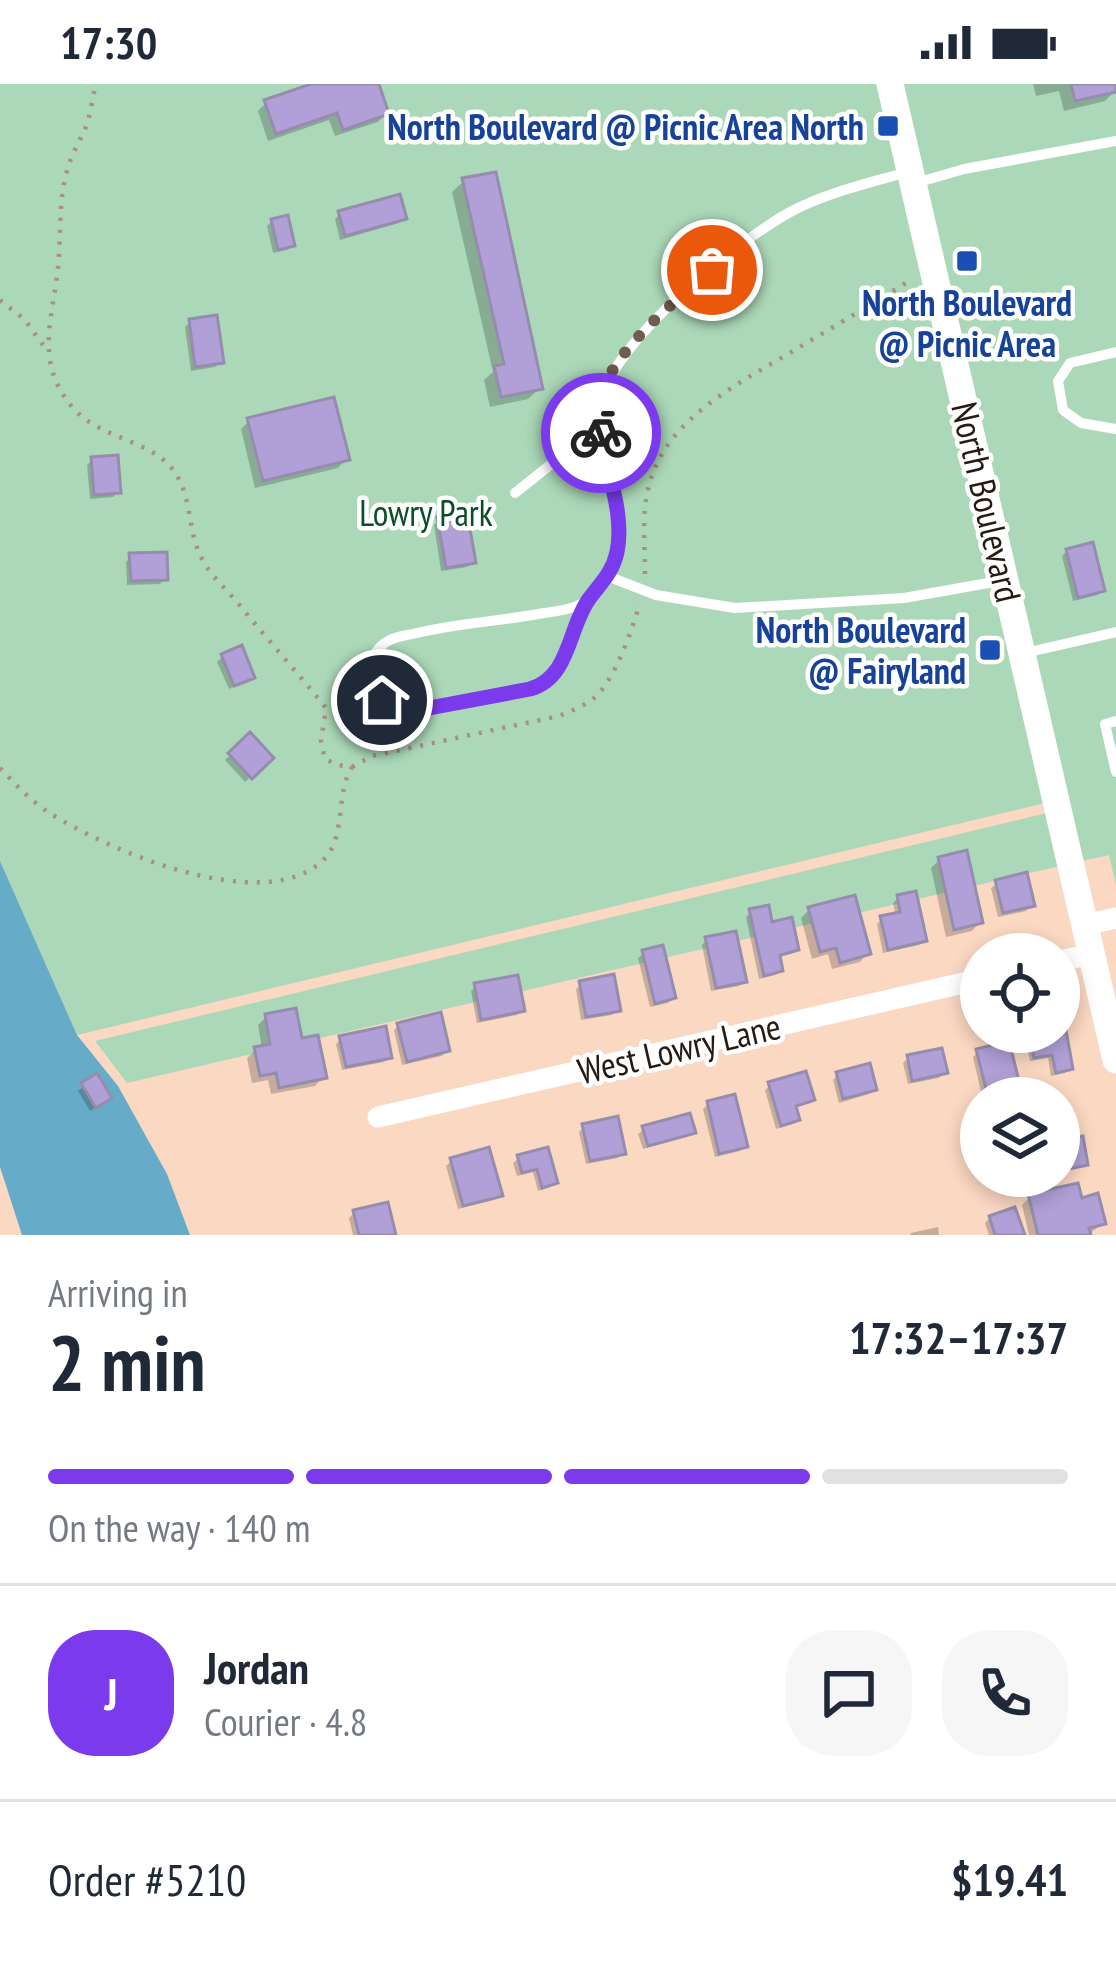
<!DOCTYPE html>
<html lang="en">
<head>
<meta charset="utf-8">
<style>
  body { margin:0; font-family:"PT Sans Narrow",sans-serif; background:#f6f6f7; color:#1f2937; height:100vh; display:flex; flex-direction:column; font-size:45px; white-space:nowrap }
  * { box-sizing:border-box; margin:0 }
  p { font-size:39px; color:#747a83 }
  .icon { flex:none; width:66px; height:66px; fill:none; stroke:currentColor; stroke-width:2; stroke-linecap:round; stroke-linejoin:round }
  .map { position:relative; height:1151px; overflow:hidden }
  .drawer { display:flex; flex-direction:column; background:#fff; flex:1 }
  .drawer>* { flex:none }
  .tools { position:absolute; left:960px; top:849px; display:grid; gap:24px }
  .tools a { display:grid; place-items:center; width:120px; height:120px; border-radius:50%; background:#fff; box-shadow:0 6px 18px #0003; font-size:60px }
  .pin { position:absolute; display:grid; place-items:center; width:102px; height:102px; color:#fff; margin:-51px; border:6px solid #fff; border-radius:50%; box-shadow:0 3px 12px #0007 }
  .courier { position:absolute; display:grid; place-items:center; width:120px; height:120px; margin:-60px; border:9px solid #7c3aed; border-radius:50%; background:#fff; color:#222; box-shadow:0 3px 15px #0007 }
  .summary em { font-style:normal; font-weight:600 }
  .summary div { display:flex; flex-direction:column-reverse }
  .summary { display:flex; align-items:center; justify-content:space-between; height:204px; padding:0 48px }
  h1 { font-size:78px; font-weight:600; line-height:90px }
  .bar { display:grid; grid-template-columns:repeat(4,1fr); gap:18px 12px; align-content:center; height:144px; padding:0 48px }
  .bar i { height:15px; border-radius:9px; background:#e0e1e3 }
  .bar .on { background:#7c3aed }
  .bar p { grid-column:span 4 }
  .line { display:flex; align-items:center; gap:30px; padding:0 48px; border-top:3px solid #e0e1e3 }
  .line div { flex:1 }
  .round { display:grid; place-items:center; flex:none; width:126px; height:126px; border-radius:48px; background:#f6f6f7 }
  .status { display:flex; justify-content:space-between; align-items:center; height:84px; padding:0 60px; background:#fff; direction:ltr }
  .status svg { height:33px; fill:currentColor }
  .map>svg:first-child { display:block }
  .green { fill:#abd8b8 }
  .water { fill:#66acc9 }
  .shadow { fill:#0003 }
  .building { fill:#b1a0d8; stroke:#968cad; stroke-width:3 }
  .lines { fill:none; stroke-linecap:round; stroke-linejoin:round }
  .path { stroke:#a98f7f; stroke-width:4.5; stroke-dasharray:3 9; stroke-linecap:butt }
  .service { stroke:#fff; stroke-width:10 }
  .minor { stroke:#fff; stroke-width:21 }
  .tertiary { stroke:#fff; stroke-width:27 }
  .done { stroke:#705c50; stroke-width:12; stroke-dasharray:0 21.6 }
  .route { stroke:#7c3aed; stroke-width:15 }
  .transit-dot { fill:#1a4fb4; stroke:#fff; stroke-width:4.5 }
  .labels { text-anchor:middle; dominant-baseline:central; stroke-width:9; stroke-linejoin:round; paint-order:stroke }
  .transit-label { font-size:36px; font-weight:bold; fill:#164399; stroke:#fff; text-anchor:end }
  .street-label { font-size:36px; fill:#261a12; stroke:#fff }
  .park-label { font-size:36px; fill:#094e29; stroke:#fff }
</style>
</head>
<body>
<div class="status"><b>17:30</b><svg viewBox="0 0 49 12"><path d="M0 12V9h3v3zM5 12V6h3v6zM10 12V3h3v9zM15 12V0h3v12zM26 1h20v11H26zM47 4h2v5h-2z"/></svg></div>
<div class="map">
<svg width="1116" height="1151" viewBox="0 0 1116 1151">
  <rect width="100%" height="100%" fill="#fad8c2"/>
  <path class="green" d="M0 0H880L1045 719 77 951 0 777Z
    M902 0H1116V801L1109 771 1082 777Z
    M1047 729 1060 782 127 999 95 957Z"/>
  <path class="water" d="M0 777 77 951 118 1002 167 1090 190 1151H22L0 1083Z"/>
  <path class="shadow" d="M321 0H375L386 30 378 38 335 52 329 36 268 57 258 27 266 19Z
    M1033 0H1115L1116 6 1105 17 1064 27 1059 7 1036 12Z
    M464 97 540 304 528 315 490 323 484 296 493 288 452 108Z
    M340 130 404 134 399 139 340 156 335 135Z
    M272 137 292 161 287 166 273 169 267 142Z
    M190 238 220 278 215 283 191 287 185 243Z
    M249 337 346 375 338 384 255 404 241 345Z
    M92 376 118 408 113 413 90 415 87 381Z
    M439 436 472 478 467 483 441 487 434 441Z
    M1067 467 1102 506 1097 511 1073 517 1062 472Z
    M131 472 165 494 160 500 127 501 126 478Z
    M222 573 252 593 229 605 217 578Z
    M250 652 270 674 245 698 225 676Z
    M939 776 980 838 972 847 946 853 931 784Z
    M997 799 1031 821 1026 827 998 833 991 804Z
    M898 814 924 856 919 861 883 869 877 840 882 835 896 832 893 819Z
    M809 826 868 869 860 878 832 885 828 870 812 875 801 834Z
    M751 828 770 841 796 865 791 870 777 874 780 886 775 891 759 895 746 833Z
    M707 856 744 897 739 902 711 907 702 861Z
    M644 869 673 914 668 919 650 923 638 874Z
    M581 900 617 926 612 931 581 936 576 905Z
    M476 902 522 926 517 931 477 939 471 907Z
    M266 933 300 957 323 993 315 1002 271 1010 268 996 252 999 247 974 256 966 262 964 258 941Z
    M1059 934 1070 984 1065 989 1051 992 1048 974 1030 977 1024 948H1059Z
    M399 941 447 966 442 972 402 981 394 946Z
    M341 955 389 973 384 978 342 986 336 960Z
    M978 968 1016 996 1011 1001 981 1008 973 973Z
    M908 974 944 989 939 994 908 1000 903 979Z
    M838 991 874 1005 869 1010 839 1019 833 996Z
    M96 993 103 1019 90 1027 78 1007Z
    M770 1001 811 1015 806 1020 793 1024 796 1035 791 1040 776 1045 765 1006Z
    M708 1020 745 1062 740 1067 715 1073 703 1025Z
    M584 1043 623 1069 618 1074 586 1080 579 1048Z
    M644 1045 692 1048 687 1053 643 1065 638 1050Z
    M546 1066 555 1098 550 1103 538 1107 533 1088 517 1092 513 1079 519 1074Z
    M451 1077 499 1111 494 1116 458 1125 446 1082Z
    M1030 1113 1080 1117 1103 1139 1088 1151H1029L1022 1121Z
    M354 1129 393 1151H353L349 1134Z
    M990 1134 1021 1151H989L985 1139Z
    M938 1143 939 1151H910L911 1149Z"/>
  <path class="building" d="M311 0H379L389 30 343 46 337 29 276 50 264 16Z
    M1071 0H1116V8L1075 17Z
    M496 88 543 305 501 313 494 282 504 280 462 94Z
    M400 110 407 135 345 152 338 127Z
    M288 131 295 162 278 166 271 135Z
    M217 231 224 279 195 283 189 235Z
    M334 313 350 376 263 397 247 334Z
    M118 371 121 409 94 411 91 373Z
    M467 428 476 479 446 484 437 433Z
    M1093 458 1105 507 1078 514 1066 465Z
    M167 468 168 496 131 497 129 469Z
    M242 561 255 594 234 602 221 570Z
    M250 648 274 674 252 695 228 669Z
    M967 766 983 839 954 846 938 773Z
    M1027 788 1035 822 1003 829 995 796Z
    M916 807 927 857 888 866 880 832 900 828 897 811Z
    M855 811 871 870 840 879 836 864 820 868 808 823Z
    M769 821 772 838 792 833 799 866 780 871 783 887 764 892 749 825Z
    M736 847 747 898 716 904 705 853Z
    M663 861 676 914 655 920 642 866Z
    M614 890 621 927 586 933 579 897Z
    M518 891 525 927 481 936 474 899Z
    M296 924 302 954 318 951 327 994 279 1004 276 989 260 992 254 963 270 960 265 930Z
    M441 928 450 967 407 978 397 939Z
    M1063 930 1073 985 1056 989 1052 971 1034 974 1029 948H1059V931Z
    M386 942 392 974 346 983 339 952Z
    M1009 957 1019 997 986 1005 976 965Z
    M942 964 948 989 912 997 907 971Z
    M870 979 877 1006 843 1015 836 988Z
    M806 987 815 1016 796 1022 800 1036 781 1042 768 998Z
    M97 989 112 1014 96 1024 81 999Z
    M735 1010 748 1063 719 1070 707 1017Z
    M690 1029 696 1049 648 1062 642 1042Z
    M618 1032 626 1070 590 1077 582 1040Z
    M1083 1052 1088 1081 1059 1087V1056Z
    M489 1063 503 1112 463 1122 450 1074Z
    M548 1063 558 1099 542 1104 537 1085 522 1089 517 1071Z
    M1078 1099 1082 1114 1098 1109 1106 1140 1089 1144 1091 1151H1038L1028 1110Z
    M388 1118 396 1151H359L353 1126Z
    M1015 1123 1025 1151H995L989 1132Z"/>
  <g class="lines">
    <path class="path" d="M0 216 25 236 48 268
      M645 490C645 459 641 427 650 398 668 332 744 297 798 264 835 242 872 220 909 197
      M352 683 372 672 559 632C571 627 584 622 594 614 615 596 632 546 640 519
      M0 684C15 700 30 716 48 728 107 766 258 831 320 779 348 756 334 712 352 683L338 681 325 675 321 657 326 624C297 588 266 554 237 518 225 504 211 492 202 475 186 446 194 408 169 381 147 357 98 352 75 326 29 276 57 227 59 169 61 140 59 115 67 87 71 71 79 59 85 45 91 31 92 14 96 0"/>
    <path class="service" d="M916 99 964 85 1116 57
      M1116 268 1070 279 1058 297 1063 326 1081 339 1116 345
      M515 409 560 373 601 350
      M607 492 656 511 735 524 904 514 1005 496
      M586 518 563 578 542 602 408 628C393 625 378 618 373 602 367 584 372 564 390 556 398 552 409 551 417 549 459 539 502 537 544 529 558 527 576 525 587 516 653 467 590 379 602 316 612 258 742 153 794 126 829 108 869 99 907 88
      M1025 569 1116 548
      M1116 637 1105 640 1116 688"/>
    <path class="minor" d="M1085 841 1116 834
      M1059 877 1092 870
      M378 1033 981 895"/>
    <path class="tertiary" d="M890 0 1116 976"/>
  </g>
  <g class="lines">
    <path class="done" d="M601 349C601 329 601 309 610 291 629 255 680 212 712 186"/>
    <path class="route" d="M382 616 392 625 408 628 530 605C570 594 568 544 589 515 600 500 613 488 617 468 625 430 606 386 601 349"/>
  </g>
  <g class="transit-dot">
    <rect x="876" y="30" width="24" height="24" rx="6"/>
    <rect x="955" y="165" width="24" height="24" rx="6"/>
    <rect x="978" y="554" width="24" height="24" rx="6"/>
  </g>
  <g class="labels">
    <g class="transit-label">
      <text x="864" y="42">North Boulevard @ Picnic Area North</text>
      <text x="967" y="218" text-anchor="middle">North Boulevard<tspan x="967" dy="41">@ Picnic Area</tspan></text>
      <text x="966" y="545">North Boulevard<tspan x="966" dy="41">@ Fairyland</tspan></text>
    </g>
    <g class="street-label">
      <text transform="translate(987 418) rotate(77)">North Boulevard</text>
      <text transform="translate(679 964) rotate(-13)">West Lowry Lane</text>
    </g>
    <g class="park-label">
      <text x="426" y="428">Lowry Park</text>
    </g>
  </g>
</svg>
<div class="tools">
<a><svg class="icon" aria-label="locate" viewBox="0 0 24 24"><circle cx="12" cy="12" r="6"/><path d="M12 2v4M12 18v4M2 12h4M18 12h4"/></svg></a>
<a><svg class="icon" aria-label="layers" viewBox="0 0 24 24"><path d="M12 4l9 5-9 5-9-5zM3 14l9 5 9-5"/></svg></a>
</div>
<div class="pin" style="left:712px;top:186px;background:#ea580c"><svg class="icon" aria-label="bag" viewBox="0 0 24 24"><path d="M5 8h14l-1 12H6zM9 8a3 3 0 0 1 6 0"/></svg></div>
<div class="pin" style="left:382px;top:616px;background:#1f2937"><svg class="icon" aria-label="home" viewBox="0 0 24 24"><path d="M3 11l9-7 9 7M6 9v11h12V9"/></svg></div>
<div class="courier" style="left:601px;top:349px"><svg class="icon" aria-label="bike" viewBox="0 0 24 24"><circle cx="6" cy="16" r="4"/><circle cx="18" cy="16" r="4"/><path d="M6 16l4-8h5l3 8M10 8l3 8H6M13 5h3"/></svg></div>
</div>
<section class="drawer">
<div class="summary"><div><h1>2 min</h1><p>Arriving in</p></div><em>17:32–17:37</em></div>
<div class="bar"><i class="on"></i><i class="on"></i><i class="on"></i><i></i><p>On the way · 140 m</p></div>
<div class="line" style="height:216px"><b class="round" style="background:#7c3aed;color:#fff">J</b><div><b>Jordan</b><p>Courier · 4.8</p></div><a class="round"><svg class="icon" aria-label="chat" viewBox="0 0 24 24"><path d="M4 5h16v11H9l-5 4z"/></svg></a><a class="round"><svg class="icon" aria-label="phone" viewBox="0 0 24 24"><path d="M5 4h4l2 5-3 2q2 4 5 5l2-3 5 2v4C11 20 4 13 5 4z"/></svg></a></div>
<div class="line" style="height:156px"><div>Order #5210</div><b>$19.41</b></div>
</section>
</body>
</html>
